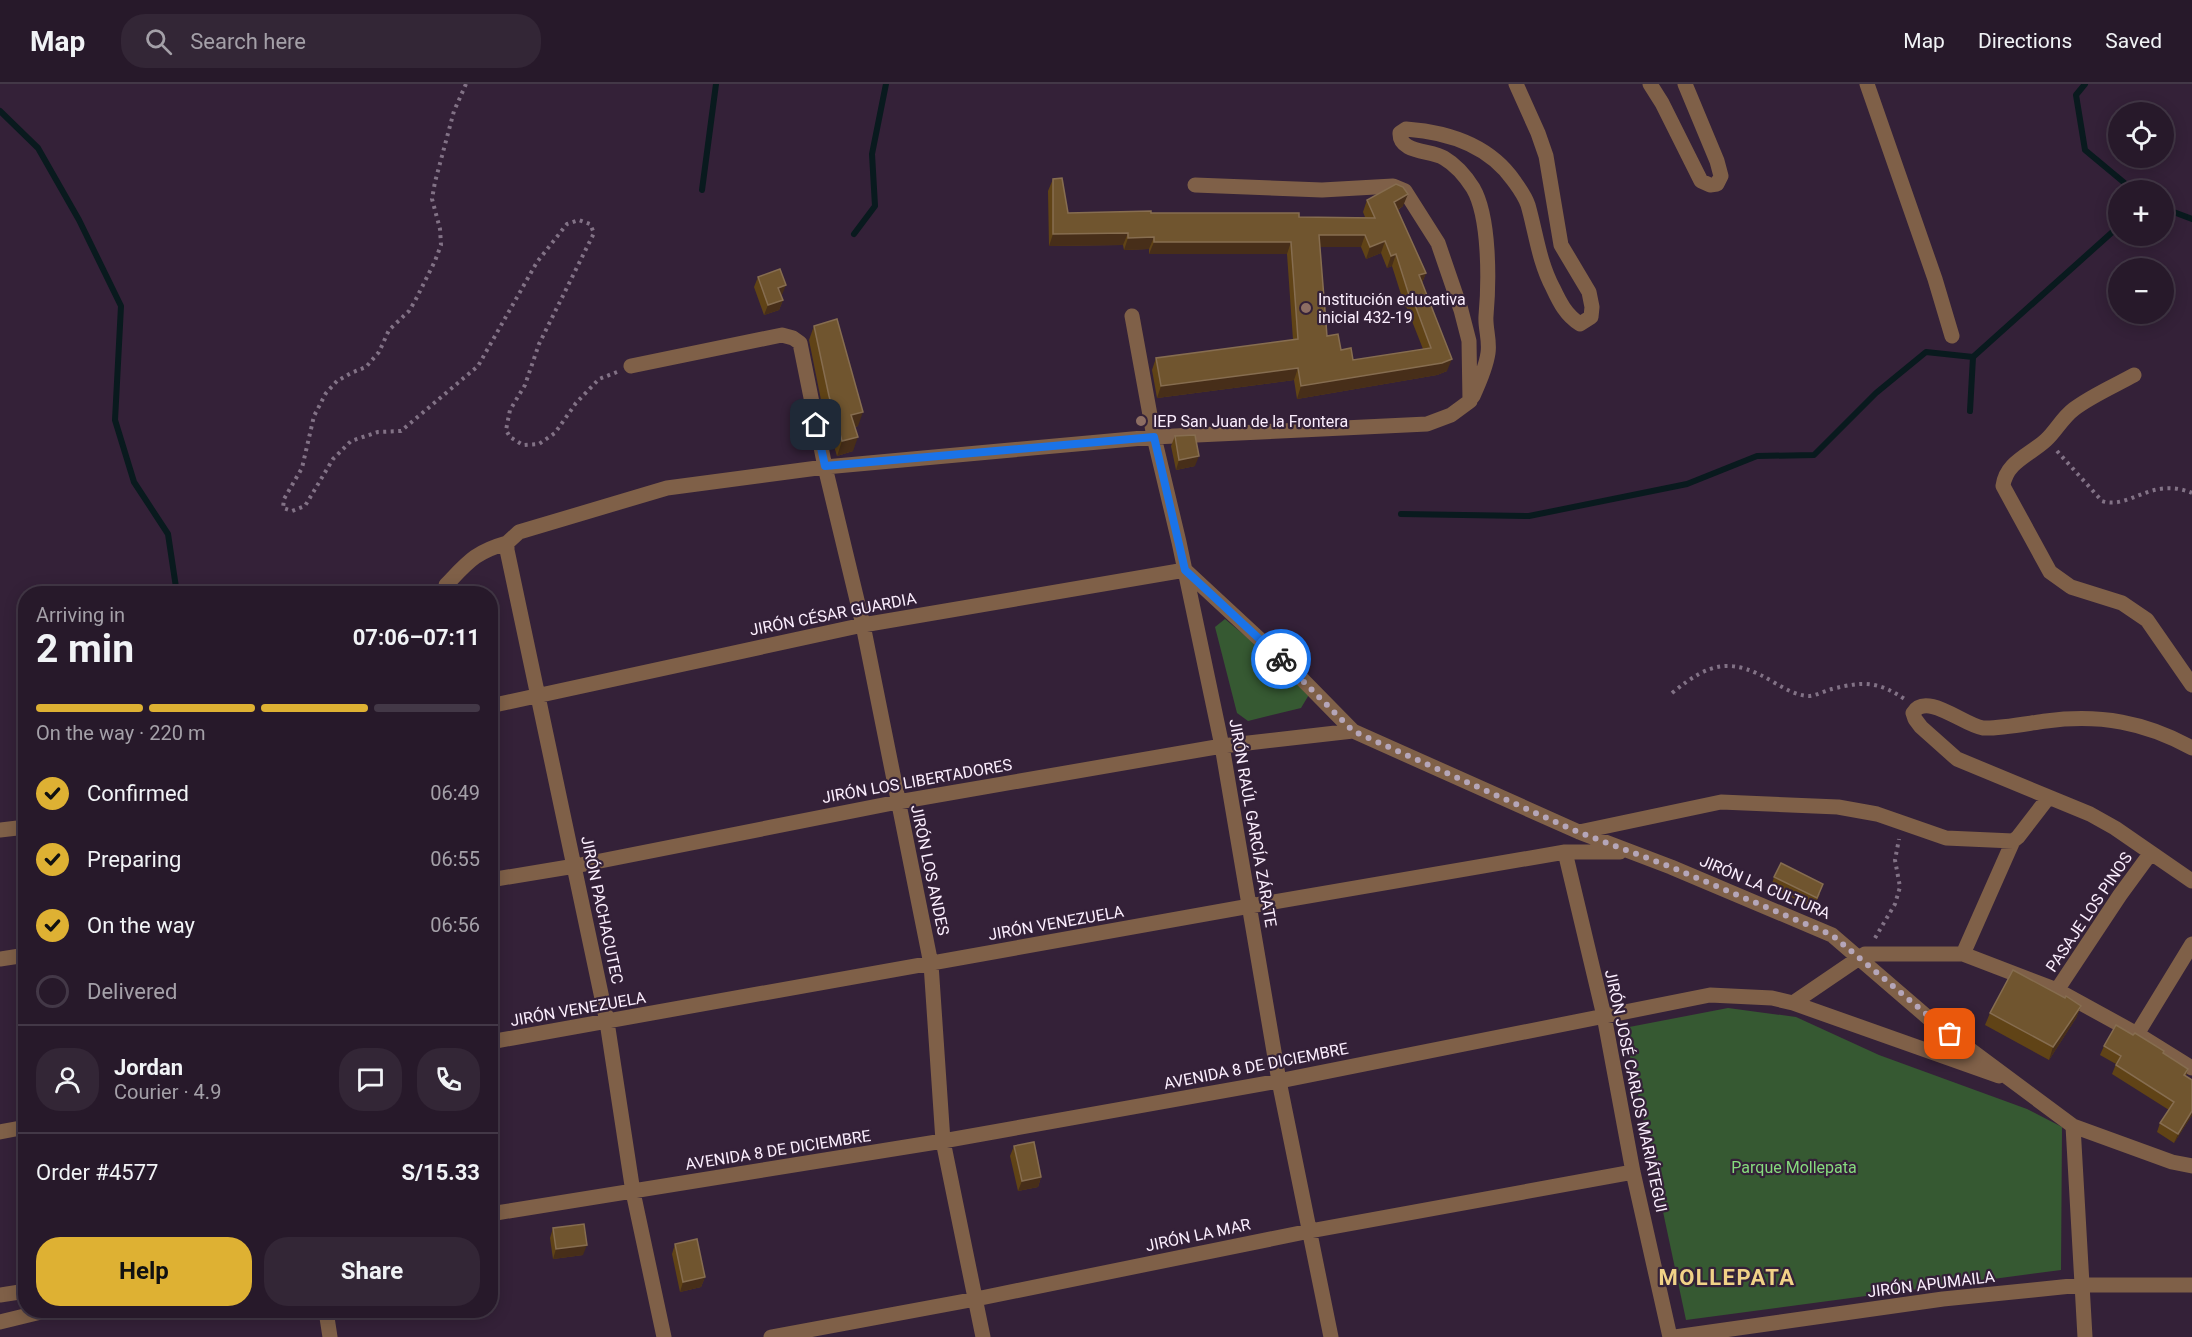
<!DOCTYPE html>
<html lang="en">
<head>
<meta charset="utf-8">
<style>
  body { margin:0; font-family:Roboto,sans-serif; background:#332636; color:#f1f3f6; height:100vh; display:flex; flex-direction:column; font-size:22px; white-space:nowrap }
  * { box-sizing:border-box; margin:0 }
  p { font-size:20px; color:#a4a0a8 }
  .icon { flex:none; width:33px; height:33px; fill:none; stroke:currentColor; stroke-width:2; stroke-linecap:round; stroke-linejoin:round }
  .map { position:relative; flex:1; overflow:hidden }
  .sheet { position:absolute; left:18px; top:502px; width:480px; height:732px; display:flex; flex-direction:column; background:#27192a; border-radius:24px; box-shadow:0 3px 15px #0003,0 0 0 2px #433847 }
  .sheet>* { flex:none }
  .buttons { position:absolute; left:2108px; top:18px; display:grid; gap:12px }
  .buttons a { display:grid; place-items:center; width:66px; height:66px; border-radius:50%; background:#27192a; box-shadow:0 3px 15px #0003,0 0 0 2px #433847; font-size:30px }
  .pin { position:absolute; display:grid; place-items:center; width:51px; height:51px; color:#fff; margin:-26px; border-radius:12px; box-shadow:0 3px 9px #0006 }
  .courier { position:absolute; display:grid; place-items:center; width:60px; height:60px; margin:-30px; border:4px solid #1a73e8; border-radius:50%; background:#fff; color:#222; box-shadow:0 2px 8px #0007 }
  .summary em { font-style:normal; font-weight:700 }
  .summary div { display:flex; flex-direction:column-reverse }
  .summary { display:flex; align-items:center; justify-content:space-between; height:102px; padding:0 18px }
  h1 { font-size:39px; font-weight:700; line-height:45px }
  .bar { display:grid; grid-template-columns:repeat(4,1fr); gap:9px 6px; align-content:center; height:72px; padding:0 18px }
  .bar i { height:8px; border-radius:4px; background:#433847 }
  .bar .on { background:#deb133 }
  .bar p { grid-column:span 4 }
  .line { display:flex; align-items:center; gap:15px; padding:0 18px; border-top:2px solid #433847 }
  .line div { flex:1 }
  .round { display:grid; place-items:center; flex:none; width:63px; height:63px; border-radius:24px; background:#332636 }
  ol { padding:0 18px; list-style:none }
  li { display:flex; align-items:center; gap:18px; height:66px }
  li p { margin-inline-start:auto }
  li .icon { padding:6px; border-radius:50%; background:#deb133; color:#111; stroke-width:4 }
  li:last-child { color:#a4a0a8 }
  li i { width:33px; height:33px; border:3px solid #433847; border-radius:50% }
  .cta { display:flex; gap:12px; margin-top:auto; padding:12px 18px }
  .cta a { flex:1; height:69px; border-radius:24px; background:#deb133; color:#111; font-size:24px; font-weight:700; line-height:69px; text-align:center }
  .cta a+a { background:#332636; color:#f1f3f6 }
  header { display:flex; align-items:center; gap:36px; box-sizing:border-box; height:84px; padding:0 30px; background:#27192a; border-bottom:2px solid #433847 }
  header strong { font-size:28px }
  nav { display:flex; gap:33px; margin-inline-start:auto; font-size:21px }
  .search { width:420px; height:54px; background:#332636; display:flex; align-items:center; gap:15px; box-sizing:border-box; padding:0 21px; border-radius:24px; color:#a4a0a8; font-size:22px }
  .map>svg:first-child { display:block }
  .green { fill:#365932 }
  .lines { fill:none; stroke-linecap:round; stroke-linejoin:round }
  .stream { stroke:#091a1e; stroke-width:6 }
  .path { stroke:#827286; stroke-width:4; stroke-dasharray:3 4.5; stroke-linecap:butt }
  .minor { stroke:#7f6048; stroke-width:15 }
  .wall { fill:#604316; fill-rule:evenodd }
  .shaded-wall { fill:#472e19 }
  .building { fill:#70552f; stroke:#866d50; stroke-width:1.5; fill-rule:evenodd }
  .done { stroke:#b5a6b9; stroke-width:6; stroke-dasharray:0 10.8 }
  .route { stroke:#1a73e8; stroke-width:8 }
  .education-dot { fill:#8d6e63; stroke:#342138; stroke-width:2 }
  .labels { text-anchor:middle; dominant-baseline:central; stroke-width:4.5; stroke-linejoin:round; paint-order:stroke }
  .poi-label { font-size:16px; fill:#fbeefe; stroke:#342138; text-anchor:start }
  .street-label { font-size:16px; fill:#fbeefe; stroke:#342138 }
  .park-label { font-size:16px; fill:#86da7d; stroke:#342138 }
  .district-label { font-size:22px; font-weight:bold; letter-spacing:1.5px; fill:#f1d287; stroke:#342138 }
</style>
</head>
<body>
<header>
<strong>Map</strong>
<div class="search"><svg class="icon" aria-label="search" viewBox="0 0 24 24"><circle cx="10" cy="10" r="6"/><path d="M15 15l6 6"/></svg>Search here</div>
<nav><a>Map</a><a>Directions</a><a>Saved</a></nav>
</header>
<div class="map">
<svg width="2192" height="1253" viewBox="0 0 2192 1253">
  <rect width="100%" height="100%" fill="#342138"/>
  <path class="green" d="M1225 535 1304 601 1310 609 1301 624 1248 637 1237 629 1215 543Z
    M1728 924 1796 933 1879 971 2027 1025 2062 1043 2061 1186 1686 1236 1624 944Z"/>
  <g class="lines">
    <path class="stream" d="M2085 0 2076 11 2085 66 2133 106
      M0 27 38 64 79 136 121 222 115 336 134 398 168 450 177 510
      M702 106 716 0
      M2163 124 2192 135
      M854 150 875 122 872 70 886 0
      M1970 327 1973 273
      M1401 430 1529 432 1687 400 1757 372 1814 371 1876 309 1926 268 1973 273 2118 143"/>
    <path class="path" d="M466 0 454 27 435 98 432 115 440 145 441 161 435 177 415 217 409 227 389 246 379 268 366 283 351 289 337 297 326 309 314 332 302 384 284 415 283 424 292 427 305 422 333 375 351 357 378 348 401 347 478 282 537 178 567 140 579 136 590 140 594 149 539 260 525 301 510 326 506 346 510 353 523 361 539 360 555 349 576 319 599 295 617 288
      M2057 367 2102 417C2130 426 2151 392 2192 409
      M1672 609C1711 577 1732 573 1775 599 1786 605 1797 612 1810 612 1817 611 1825 607 1832 605 1864 597 1878 597 1906 616
      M1875 854 1895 820 1900 803 1895 776 1899 755"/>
    <path class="minor" d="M1650 0 1662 19 1701 97 1710 101 1717 100 1721 92 1717 77 1685 0
      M1867 0 1935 195 1952 252
      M1132 232 1154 353 1179 458 1222 662 1279 997 1331 1253
      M631 282 782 251 793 254 800 259 825 383 863 541 931 880 943 1057 983 1253
      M2134 291C2114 302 2091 312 2074 325 2062 334 2056 347 2046 356 2030 371 2006 378 2003 402L2050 488 2071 503 2122 519 2147 536 2192 601
      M1473 312C1479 299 1486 283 1488 269 1490 256 1485 244 1486 232 1489 199 1490 133 1473 104 1466 93 1456 81 1444 74 1431 66 1399 69 1400 49L1406 45C1448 48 1489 61 1514 97 1519 104 1525 112 1528 121 1536 149 1539 178 1553 204 1560 219 1566 231 1580 240L1591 233 1592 223 1589 208 1561 161 1546 72 1538 49 1516 0
      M446 501C468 478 475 468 507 459
      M490 622 863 541 1185 486 1297 590 1353 647 1579 748 1671 783 1832 851 1933 938 2073 1042 2172 1078 2192 1082
      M2192 664C2145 638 2100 630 2046 637 2030 639 1998 645 1983 644 1965 642 1926 607 1913 629L1915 635 1921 643 1957 675 2090 730 2115 744 2192 797
      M0 746 26 743
      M1579 748 1721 718 1838 723 1877 730 1946 754 2013 757 2018 753 2048 714
      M1565 768 1604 932 1633 1088 1670 1253
      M490 796 575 782 898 718 1222 662 1353 647
      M1963 870 2013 757
      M0 875 26 871
      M2057 906 2120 811 2150 770
      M1793 919 1865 870H1963L2057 906 2137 950 2192 984
      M2137 950 2192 860
      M490 958 1250 822 1565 768H1620
      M2073 1042 2085 1253
      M0 1048 26 1043
      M490 1130 943 1057 1279 997 1710 911 1772 914 1793 919 1999 992
      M0 1211 26 1207
      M326 1227 330 1253
      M0 1238 45 1227
      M664 1253 633 1108 607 938 507 466V459L519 448 667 404 825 383 1154 353 1427 340 1451 331 1470 317 1469 257 1461 226 1438 159 1405 107 1393 102 1322 106 1195 101
      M771 1253 976 1215 1310 1147 1633 1088
      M1675 1253 1943 1215 2033 1206 2081 1201H2192"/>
  </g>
  <path class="wall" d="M1053 95 1068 129H1151L1299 133H1365L1363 128 1367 116 1403 122 1398 126 1426 189 1422 199 1447 287 1437 291 1297 315 1294 296 1157 314 1152 286 1156 274 1293 256 1287 170H1149V165L1124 166 1123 161 1049 162 1048 107ZM1320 163H1361L1366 175 1381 169 1387 184 1392 182 1405 223 1406 222 1423 265 1353 276 1327 252Z
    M758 193 782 211 781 212 783 216 779 226 764 231 754 203Z
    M814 242 858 342 855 343 853 367 837 372 823 326 809 256Z
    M1175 352 1195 382 1176 386 1171 362Z
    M1774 793 1820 810 1813 824 1771 803Z
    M2065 914 2081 922 2076 934 2049 976 1985 941 1990 929Z
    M2104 962 2163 969 2188 985 2186 992 2192 1031 2174 1059 2157 1048 2160 1039 2169 1026 2112 990 2116 980 2100 971Z
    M1014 1062 1041 1093 1038 1103 1018 1107 1010 1072Z
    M553 1144 583 1171 553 1175 550 1154Z
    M675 1160 705 1193 701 1203 680 1208 672 1170Z"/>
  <path class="shaded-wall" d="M1408 110 1403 122 1390 130 1394 118Z
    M1128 149 1123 161 1049 162 1053 150Z
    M1319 151H1365L1361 163H1315Z
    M1154 153 1149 165 1124 166 1128 154Z
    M1385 157 1381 169 1366 175 1370 163Z
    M1154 158H1291L1287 170H1149Z
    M1396 170 1392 182 1387 184 1391 172Z
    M1426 189 1421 201 1419 191Z
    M786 201 782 211 775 214 778 204Z
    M1411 210 1406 222 1405 223 1409 211Z
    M783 216 779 226 764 231 768 221Z
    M1452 275 1447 287 1437 291 1297 315 1301 302Z
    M1298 284 1294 296 1157 314 1161 302Z
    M863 328 858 342 846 346 851 331Z
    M858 353 853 367 837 372 842 357Z
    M1199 372 1195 382 1176 386 1179 376Z
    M2081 922 2076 934 2049 976 2053 963Z
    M2192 1027V1031L2174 1059 2178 1050Z
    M1041 1093 1038 1103 1018 1107 1022 1097Z
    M587 1161 583 1171 553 1175 556 1165Z
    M705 1193 701 1203 680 1208 683 1198Z"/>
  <path class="building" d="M1062 94 1068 129 1151 127V129H1299V133L1375 134 1367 116 1396 100 1403 103 1408 110 1394 118 1426 189 1419 191 1452 275 1442 279 1301 302 1298 284 1161 302 1156 274 1298 255 1291 158H1154V153L1128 154V149L1053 150V95ZM1319 151H1365L1370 163 1385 157 1391 172 1396 170 1409 211 1411 210 1431 264 1353 276 1351 264 1341 266 1338 250 1327 252Z
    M780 185 786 201 778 204 783 216 768 221 758 193Z
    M837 235 863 328 851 331 858 353 842 357 829 312 814 242Z
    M1195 351 1199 372 1179 376 1175 352Z
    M1781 779 1823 800 1817 814 1774 793Z
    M2013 886 2065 914 2066 912 2081 922 2053 963 1990 929Z
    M2116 941 2133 951 2135 949 2164 967 2163 969 2188 985 2184 991 2192 996V1027L2178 1050 2160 1039 2174 1018 2116 981 2121 972 2104 962Z
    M1034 1058 1041 1093 1022 1097 1014 1062Z
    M584 1140 587 1161 556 1165 553 1144Z
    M697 1155 705 1193 683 1198 675 1160Z"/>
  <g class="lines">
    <path class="done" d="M1281 575 1353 647 1578 748 1671 783 1832 851 1950 950"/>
    <path class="route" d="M816 341 825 382 1154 353 1185 486 1281 575"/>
  </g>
  <g class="education-dot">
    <circle cx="1306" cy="224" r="6"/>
    <circle cx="1141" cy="337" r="6"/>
  </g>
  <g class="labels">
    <g class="poi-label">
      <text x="1318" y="215">Institución educativa<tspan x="1318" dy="18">inicial 432-19</tspan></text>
      <text x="1153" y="337">IEP San Juan de la Frontera</text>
    </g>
    <g class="street-label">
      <text transform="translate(833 530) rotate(-11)">JIRÓN CÉSAR GUARDIA</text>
      <text transform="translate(917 697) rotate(-10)">JIRÓN LOS LIBERTADORES</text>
      <text transform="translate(1253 739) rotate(80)">JIRÓN RAÚL GARCÍA ZÁRATE</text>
      <text transform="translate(930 786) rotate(78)">JIRÓN LOS ANDES</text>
      <text transform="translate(1765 803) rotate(23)">JIRÓN LA CULTURA</text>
      <text transform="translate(602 826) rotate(78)">JIRÓN PACHACUTEC</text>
      <text transform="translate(2089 828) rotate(-56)">PASAJE LOS PINOS</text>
      <text transform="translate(1056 839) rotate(-10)">JIRÓN VENEZUELA</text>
      <text transform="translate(578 925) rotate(-10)">JIRÓN VENEZUELA</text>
      <text transform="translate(1256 982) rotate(-11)">AVENIDA 8 DE DICIEMBRE</text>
      <text transform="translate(1636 1007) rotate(78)">JIRÓN JOSÉ CARLOS MARIÁTEGUI</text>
      <text transform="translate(778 1066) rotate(-9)">AVENIDA 8 DE DICIEMBRE</text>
      <text transform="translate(1198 1151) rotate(-12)">JIRÓN LA MAR</text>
      <text transform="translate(1931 1200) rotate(-7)">JIRÓN APUMAILA</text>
    </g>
    <g class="park-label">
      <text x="1794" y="1083">Parque Mollepata</text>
    </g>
    <g class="district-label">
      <text x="1727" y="1193">MOLLEPATA</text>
    </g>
  </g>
</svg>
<div class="buttons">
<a><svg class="icon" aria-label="locate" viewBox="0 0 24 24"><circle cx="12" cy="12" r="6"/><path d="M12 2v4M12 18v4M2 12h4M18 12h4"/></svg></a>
<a>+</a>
<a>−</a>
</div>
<div class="pin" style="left:1950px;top:950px;background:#ea580c"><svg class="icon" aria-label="bag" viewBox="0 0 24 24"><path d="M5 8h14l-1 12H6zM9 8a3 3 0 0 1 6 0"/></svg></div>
<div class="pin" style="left:816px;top:341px;background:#1f2937"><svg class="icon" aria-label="home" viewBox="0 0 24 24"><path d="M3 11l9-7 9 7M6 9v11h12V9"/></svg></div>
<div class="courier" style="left:1281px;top:575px"><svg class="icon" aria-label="bike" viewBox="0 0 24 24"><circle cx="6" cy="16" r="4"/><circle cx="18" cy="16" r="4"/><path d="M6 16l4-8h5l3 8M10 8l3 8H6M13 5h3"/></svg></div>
<section class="sheet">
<div class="summary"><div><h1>2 min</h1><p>Arriving in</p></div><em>07:06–07:11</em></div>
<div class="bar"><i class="on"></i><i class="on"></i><i class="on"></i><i></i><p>On the way · 220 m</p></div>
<ol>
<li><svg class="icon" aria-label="check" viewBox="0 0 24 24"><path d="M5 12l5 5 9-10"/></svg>Confirmed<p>06:49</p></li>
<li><svg class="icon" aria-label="check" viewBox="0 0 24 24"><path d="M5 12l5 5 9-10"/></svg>Preparing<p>06:55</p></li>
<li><svg class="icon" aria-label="check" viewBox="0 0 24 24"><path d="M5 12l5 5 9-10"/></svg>On the way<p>06:56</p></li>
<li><i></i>Delivered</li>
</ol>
<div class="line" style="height:108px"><a class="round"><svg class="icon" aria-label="person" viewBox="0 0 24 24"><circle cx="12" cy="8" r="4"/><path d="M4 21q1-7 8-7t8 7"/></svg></a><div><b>Jordan</b><p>Courier · 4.9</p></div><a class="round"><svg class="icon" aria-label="chat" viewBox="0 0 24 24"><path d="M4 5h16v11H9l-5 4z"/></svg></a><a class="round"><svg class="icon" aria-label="phone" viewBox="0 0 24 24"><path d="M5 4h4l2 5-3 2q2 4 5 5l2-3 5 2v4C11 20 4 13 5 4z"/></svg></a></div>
<div class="line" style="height:78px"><div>Order #4577</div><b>S/15.33</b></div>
<div class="cta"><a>Help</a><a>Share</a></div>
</section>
</div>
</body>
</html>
